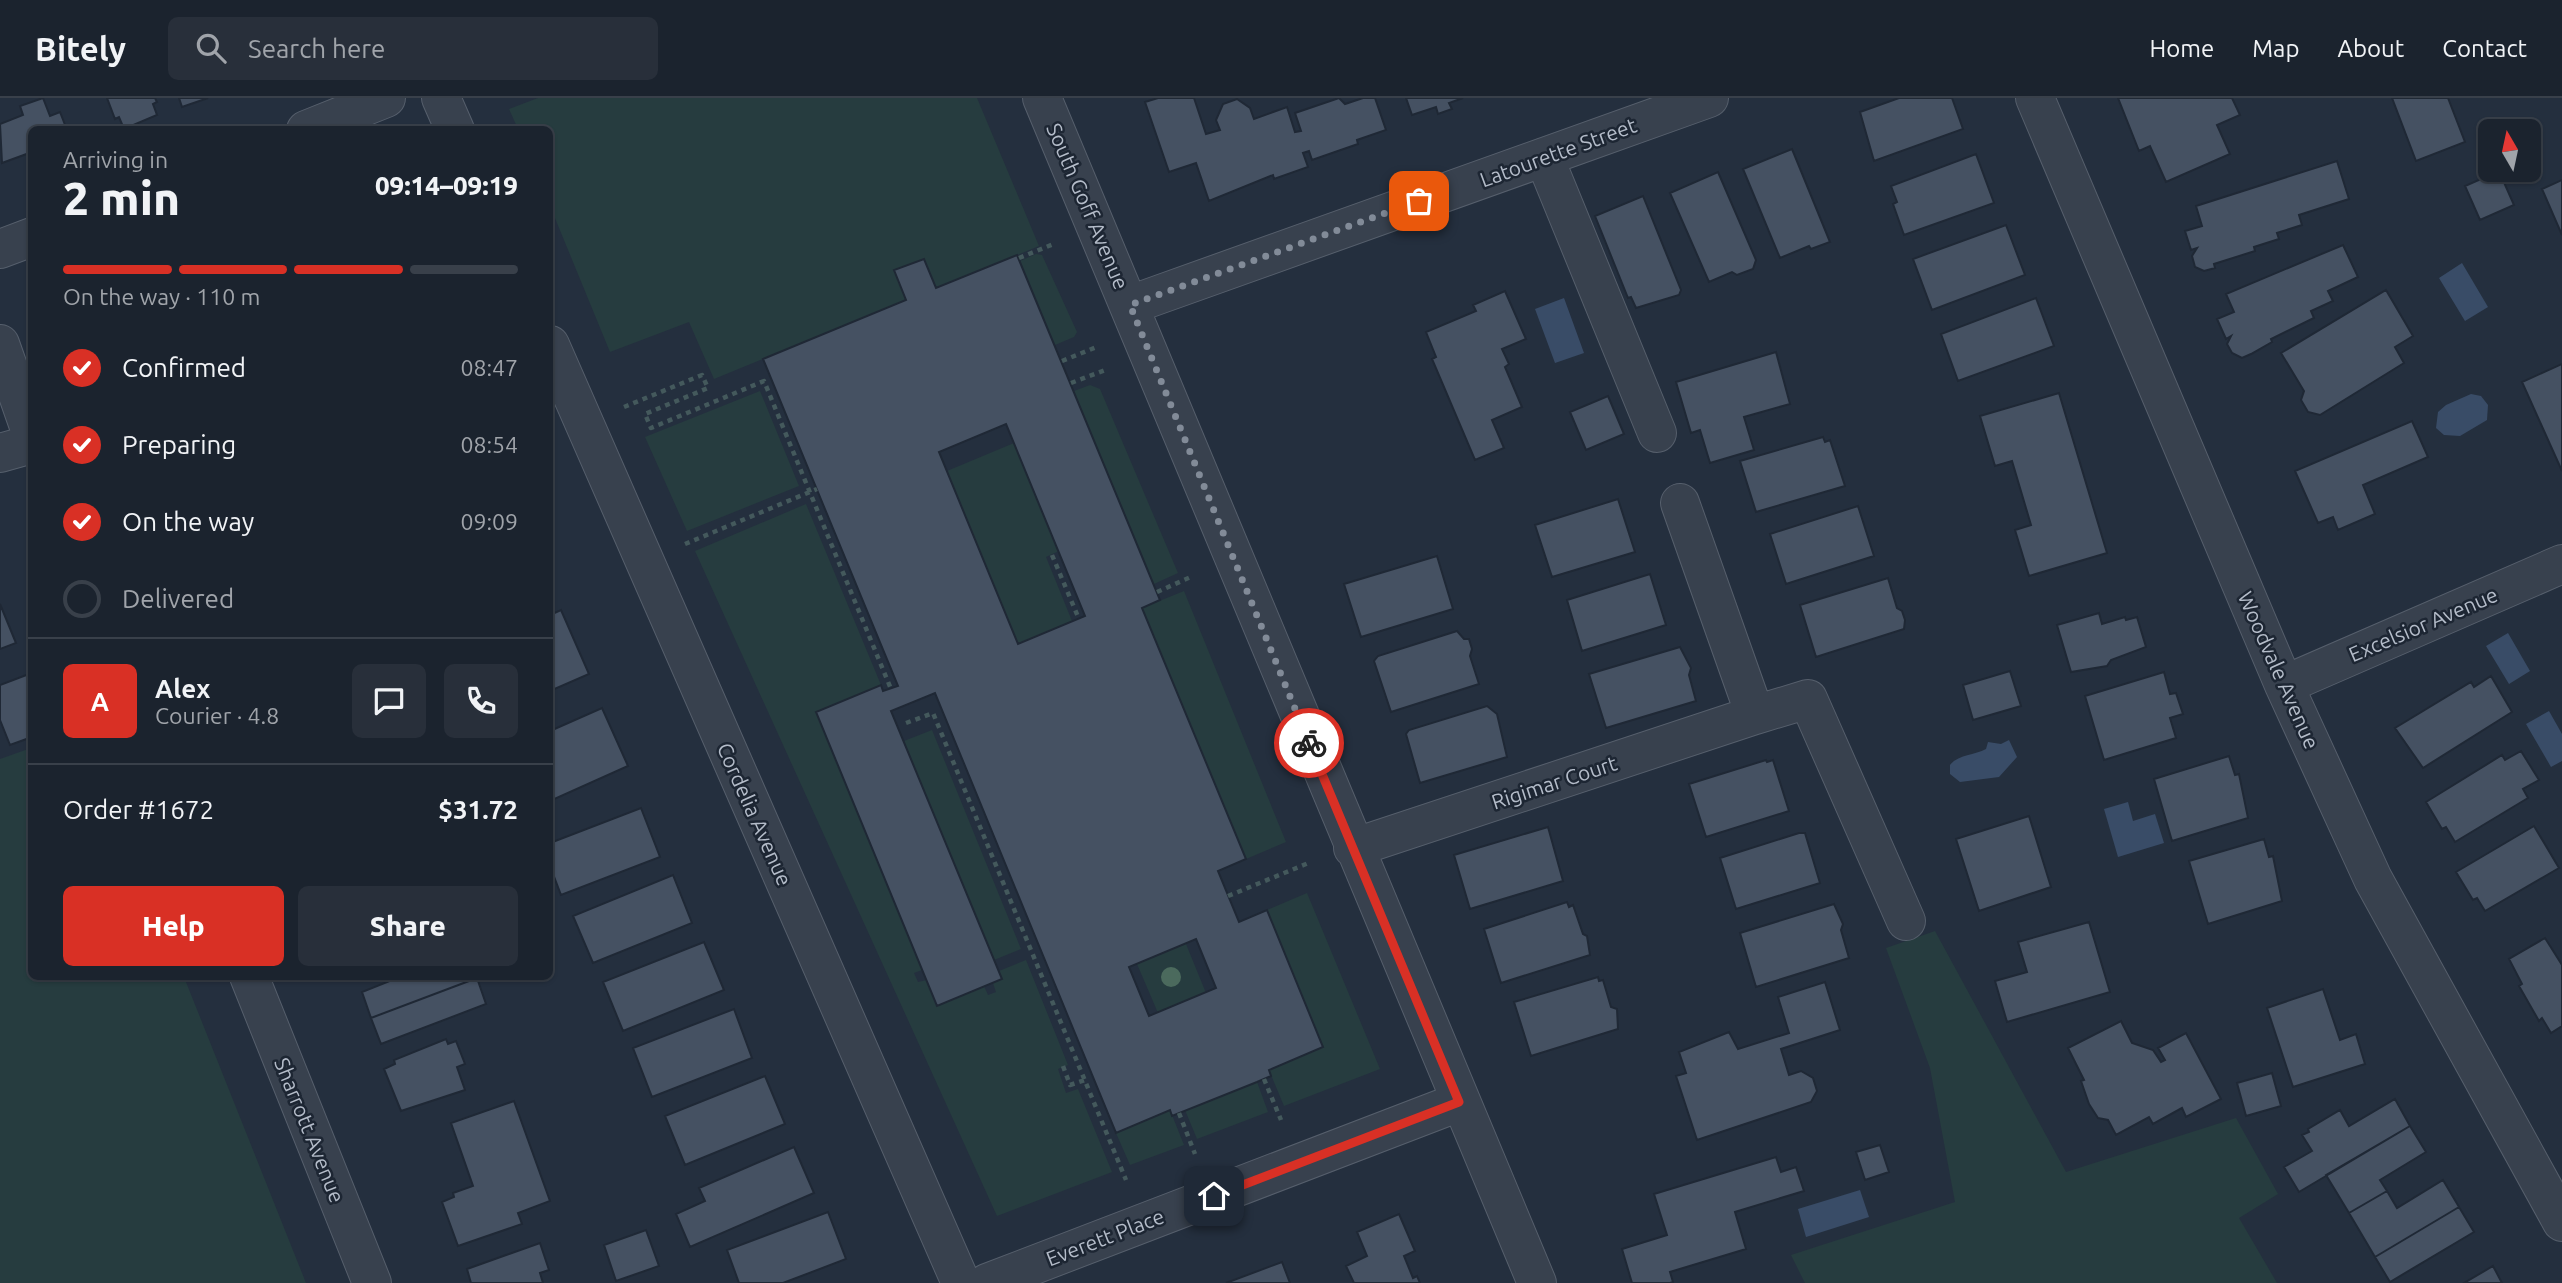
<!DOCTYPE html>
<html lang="en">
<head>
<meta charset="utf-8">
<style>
  body { margin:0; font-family:Ubuntu,sans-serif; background:#282f3a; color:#f1f3f6; height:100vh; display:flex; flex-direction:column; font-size:26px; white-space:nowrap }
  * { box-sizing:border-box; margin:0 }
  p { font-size:23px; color:#a0a4aa }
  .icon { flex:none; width:38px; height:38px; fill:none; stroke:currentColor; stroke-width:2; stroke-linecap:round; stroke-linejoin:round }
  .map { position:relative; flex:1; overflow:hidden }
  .panel { position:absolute; left:28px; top:28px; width:525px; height:854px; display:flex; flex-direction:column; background:#1b232e; border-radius:10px; box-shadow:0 2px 5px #0004,0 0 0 2px #39404a }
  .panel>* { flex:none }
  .needle { width:46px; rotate:351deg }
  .fabs { position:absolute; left:2478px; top:21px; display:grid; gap:14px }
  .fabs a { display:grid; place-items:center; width:63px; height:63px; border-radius:10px; background:#1b232e; box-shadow:0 2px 5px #0004,0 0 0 2px #39404a; font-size:35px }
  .pin { position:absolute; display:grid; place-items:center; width:60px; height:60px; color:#fff; margin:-30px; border-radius:14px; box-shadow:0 4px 10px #0006 }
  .courier { position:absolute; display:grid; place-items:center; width:70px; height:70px; margin:-35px; border:5px solid #d93025; border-radius:50%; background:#fff; color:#222; box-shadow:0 2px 9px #0007 }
  .overview em { font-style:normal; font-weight:800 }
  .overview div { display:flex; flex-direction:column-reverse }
  .overview { display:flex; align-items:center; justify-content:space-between; height:119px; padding:0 35px }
  h1 { font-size:46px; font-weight:800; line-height:52px }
  .bar { display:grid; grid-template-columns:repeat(4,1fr); gap:10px 7px; align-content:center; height:84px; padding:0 35px }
  .bar i { height:9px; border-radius:5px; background:#39404a }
  .bar .current { background:#d93025 }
  .bar p { grid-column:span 4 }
  .line { display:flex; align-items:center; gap:18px; padding:0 35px; border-top:2px solid #39404a }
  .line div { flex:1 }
  .round { display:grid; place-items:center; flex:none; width:74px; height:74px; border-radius:10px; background:#282f3a }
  ol { padding:0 35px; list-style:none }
  li { display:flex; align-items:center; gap:21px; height:77px }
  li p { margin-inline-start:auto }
  li .icon { padding:7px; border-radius:50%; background:#d93025; color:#fff; stroke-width:4 }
  li:last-child { color:#a0a4aa }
  li i { width:38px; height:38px; border:4px solid #39404a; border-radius:50% }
  .cta { display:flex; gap:14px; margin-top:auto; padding:14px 35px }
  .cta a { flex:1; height:80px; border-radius:10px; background:#d93025; color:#fff; font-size:28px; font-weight:800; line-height:80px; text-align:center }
  .cta a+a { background:#282f3a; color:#f1f3f6 }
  header { display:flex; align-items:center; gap:42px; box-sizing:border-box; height:98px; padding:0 35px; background:#1b232e; border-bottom:2px solid #39404a }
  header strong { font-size:33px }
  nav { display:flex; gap:38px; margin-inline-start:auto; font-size:24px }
  .search { width:490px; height:63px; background:#282f3a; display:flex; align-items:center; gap:18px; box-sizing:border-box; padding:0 24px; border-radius:10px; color:#a0a4aa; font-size:26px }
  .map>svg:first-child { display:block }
  .green { fill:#263c3f }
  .water { fill:#394c67 }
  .building { fill:#455162; stroke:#1f2835; stroke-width:2; fill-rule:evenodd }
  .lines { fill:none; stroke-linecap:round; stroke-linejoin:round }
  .minor-casing { stroke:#565f6c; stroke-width:40 }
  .path { stroke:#44595c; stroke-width:4.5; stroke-dasharray:5 5; stroke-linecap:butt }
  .minor { stroke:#38414e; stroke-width:38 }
  .tree { fill:#4b6a5d }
  .done { stroke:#828b98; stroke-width:7; stroke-dasharray:0 12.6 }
  .route { stroke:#d93025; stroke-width:9 }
  .labels { text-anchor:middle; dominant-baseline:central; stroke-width:5; stroke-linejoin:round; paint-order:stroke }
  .street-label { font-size:21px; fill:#b4bcc9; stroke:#1d2633 }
</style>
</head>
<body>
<header>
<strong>Bitely</strong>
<div class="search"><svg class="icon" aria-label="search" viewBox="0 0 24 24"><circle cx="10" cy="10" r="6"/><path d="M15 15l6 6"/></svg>Search here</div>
<nav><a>Home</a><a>Map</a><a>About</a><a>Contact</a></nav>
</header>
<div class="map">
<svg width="2562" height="1185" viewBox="0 0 2562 1185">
  <rect width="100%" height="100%" fill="#242f3e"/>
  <path class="green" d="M538 0H977L1039 148 936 190 924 161 894 172 906 202 714 281 689 224 610 254 550 108V32L518 31 509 11Z
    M1036 156 1042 157 1077 234 1074 239 1055 247 1020 163Z
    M1090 287 1100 291 1178 475 1154 486 1074 293Z
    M760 293 799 388 687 433 645 339Z
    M1014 345 1059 453 1046 459 1072 523 1018 546 947 373Z
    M806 406 881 587 816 614 922 872 914 875 918 884 927 882 938 908 984 888 988 897 996 894 993 885 1002 881 999 873 1026 862 1068 967 1058 971 1066 995 1078 991 1112 1074 997 1118 695 453Z
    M1184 493 1286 744 1246 761 1142 510Z
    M932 632 1021 851 994 862 904 643Z
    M31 650 32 878 184 879 306 1185H0V661Z
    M1307 795 1380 971 1284 1008 1269 972 1323 949 1267 812Z
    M1935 833 2066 1074 2236 1020 2278 1096 2239 1120 2277 1185H1805L1791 1157 1955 1104 1930 970 1886 850Z
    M1186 846 1206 895 1158 915 1137 866Z
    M1257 984 1268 1014 1197 1041 1185 1012Z
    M1170 1012 1184 1047 1130 1067 1116 1035Z"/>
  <path class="water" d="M2462 165 2488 209 2465 223 2439 180Z
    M1564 200 1584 255 1555 265 1535 211Z
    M2471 296 2481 298 2488 307 2487 322 2460 338 2444 337 2436 330 2438 314 2446 307Z
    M2508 535 2530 573 2509 586 2486 548Z
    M2549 613 2562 636V663L2551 669 2526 626Z
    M2009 642 2017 659 1999 679 1960 684 1950 676V667C1957 657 1975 657 1986 651L1988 644 2001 646Z
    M2128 704 2133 723 2155 716 2164 745 2118 759 2104 711Z
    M1860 1092 1869 1119 1806 1139 1798 1111Z"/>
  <path class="building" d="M43 0 50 18 60 14 67 32H32V54L2 65 0 26 23 17 20 8Z
    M107 0H155L157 4 153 6 157 17 124 31 119 19 115 21Z
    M179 0H208L182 9Z
    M1158 0H1194L1206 36 1220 32 1216 22 1223 6 1237 1 1250 10 1254 21 1287 9 1295 34 1301 33 1295 15 1339 0 1345 6 1363 0H1375L1386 32 1357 42 1358 46 1312 62 1309 53 1303 55 1308 69 1274 81 1273 77 1209 103 1196 65 1169 74 1145 4Z
    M1406 0H1463L1449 5 1452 11 1438 16 1436 9 1412 17Z
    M1899 0H1952L1963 31 1874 63 1860 14Z
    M2118 0H2232L2240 17 2217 27 2230 56 2166 84 2150 48 2139 53Z
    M2392 0H2448L2465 44 2416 63Z
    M1792 51 1830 144 1811 151 1809 148 1780 160 1743 71Z
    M1976 56 1994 105 1904 137 1893 106 1897 104 1891 88Z
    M2337 63 2349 101 2299 117 2302 127 2277 135 2279 141 2254 149 2255 153 2214 166 2215 170 2204 173 2195 169 2192 158 2197 150 2191 152 2185 133 2202 128 2196 108Z
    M2499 73 2514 107 2480 122 2465 88Z
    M1718 74 1756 162 1753 171 1737 177 1732 174 1709 184 1670 95Z
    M2562 82V137L2542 91Z
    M1643 98 1681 192 1679 197 1636 210 1631 199 1628 200 1595 118Z
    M2006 127 2025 177 1932 212 1913 161Z
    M2343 147 2358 179 2328 193 2333 203 2311 213 2314 220 2271 241 2272 244 2251 256 2242 260 2232 255 2227 246 2231 238 2226 241 2217 221 2234 214 2226 196Z
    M1017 157 1160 502 1142 510 1246 761 1218 773 1239 824 1267 812 1323 949 1269 972 1271 978 1257 984 1172 1018 1170 1012 1116 1035 935 595 891 613 1002 881 937 908 816 614 881 587 883 593 898 588 763 261 906 202 894 172 924 161 936 190ZM1006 326 1085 518 1018 546 939 354ZM1196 841 1216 890 1149 918 1129 869Z
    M2386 192 2413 238 2395 249 2404 265 2320 317 2308 314 2301 302 2304 293 2281 255Z
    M1505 193 1526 241 1502 251 1509 266 1505 269 1522 309 1492 322 1504 350 1475 362 1432 261 1436 259 1426 234 1476 213 1473 207Z
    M2036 200 2054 248 1958 283 1941 236Z
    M1776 254 1790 306 1744 319 1754 352 1710 365 1700 332 1691 335 1676 284Z
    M2562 266V373L2522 284Z
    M2059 295 2107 455 2029 478 2015 432 2031 427 2012 363 1995 368 1980 318Z
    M1608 298 1624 336 1586 352 1570 314Z
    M2412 323 2428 359 2363 387 2375 416 2338 432 2333 419 2318 425 2295 373Z
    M1823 339 1825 344 1830 342 1845 388 1756 414 1740 363Z
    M1618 401 1635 454 1552 479 1535 427Z
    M1858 408 1874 458 1786 486 1770 436Z
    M1437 458 1453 511 1361 539 1344 486Z
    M1650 476 1666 527 1582 553 1567 502Z
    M1888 480 1897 510 1902 513 1905 522 1904 531 1816 559 1800 507Z
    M0 506 16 545 0 551Z
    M561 512 589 576 550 593V517Z
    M2099 515 2102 526 2125 519 2126 522 2137 519 2146 549 2111 562 2107 568 2071 574 2057 527Z
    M1457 533 1464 541H1469L1472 551 1470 558 1479 586 1391 614 1374 563 1378 558Z
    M1680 549 1691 570 1689 577 1696 603 1606 630 1589 576Z
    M2010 573 2021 608 1973 622 1963 587Z
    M2164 574 2170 596 2176 595 2183 616 2170 620 2176 640 2104 662 2085 598Z
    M29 576 32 639 10 647 0 622V587Z
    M2491 578 2512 614 2423 670 2395 630 2471 584 2474 589Z
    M1487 608 1497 616 1507 659 1420 685 1406 636 1409 632Z
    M602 610 628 668 550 703V633Z
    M2521 653 2539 682 2523 691 2528 700 2455 744 2446 729 2442 731 2426 704 2502 657 2505 662Z
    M2229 658 2235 677 2239 676 2248 720 2172 743 2154 681Z
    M1766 662 1767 664 1773 662 1789 713 1706 739 1689 686Z
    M641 710 660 759 561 797 550 768V745Z
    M2029 718 2051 789 1979 813 1956 741Z
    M2534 728 2559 770 2485 813 2477 800 2473 802 2456 774Z
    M1548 729 1563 783 1470 811 1454 757Z
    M1799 735H1805L1820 785 1736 811 1720 760Z
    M2264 741 2269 759 2273 758 2282 803 2208 826 2189 763Z
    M673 777 692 825 593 865 573 818Z
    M1567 804 1569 809 1573 807 1583 836 1587 838 1590 857 1501 885 1484 831Z
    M1834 806 1843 826 1841 832 1849 860 1756 889 1740 835Z
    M2089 824 2110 894 2007 924 1995 883 2027 874 2018 844Z
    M2545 840 2562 867V928L2551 935 2542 920 2539 923 2519 888 2522 886 2509 861Z
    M704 844 724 892 623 933 603 884Z
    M402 878H476L477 880 371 920 362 894Z
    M1598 879 1599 883 1603 882 1611 909 1617 911 1618 931 1531 958 1514 904Z
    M477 880 486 906 381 946 371 920Z
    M1825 884 1840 932 1781 951 1789 977 1801 973 1813 980 1817 993 1811 1004 1697 1042 1676 978 1686 975 1679 954 1729 934 1738 951 1789 935 1778 899Z
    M2323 891 2340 942 2356 936 2365 966 2293 989 2267 910Z
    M734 911 752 960 652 999 633 950Z
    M2121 923 2132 945 2153 952 2161 964 2165 962 2158 950 2186 935 2221 1001 2186 1019 2182 1010 2153 1026 2149 1019 2116 1037 2108 1022 2098 1020 2089 1006 2081 983 2084 982 2068 950Z
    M446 941 448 946 456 943 465 966 457 969 465 992 401 1013 384 971 395 966 394 962Z
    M2272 975 2281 1008 2246 1018 2237 985Z
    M765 978 785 1026 685 1067 665 1018Z
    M2395 1001 2410 1028 2299 1094 2284 1069 2312 1053 2302 1037 2309 1034 2308 1031 2340 1012 2349 1028Z
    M514 1003 550 1103 518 1115 522 1126 458 1148 442 1104 454 1099 453 1095 473 1088 451 1025Z
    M2410 1028 2426 1054 2380 1082 2387 1093 2349 1115 2326 1077Z
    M1880 1047 1889 1074 1865 1082 1856 1054Z
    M794 1049 814 1095 690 1149 676 1116 705 1103 699 1090Z
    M1776 1059 1781 1074 1796 1069 1804 1093 1735 1114 1746 1151 1670 1174 1673 1184 1670 1185H1632L1622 1151 1667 1137 1654 1096Z
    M2443 1082 2459 1109 2375 1159 2349 1115 2387 1093 2397 1110Z
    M2459 1109 2474 1134 2390 1184 2375 1159Z
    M828 1114 846 1161 783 1185H739L727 1152Z
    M1399 1116 1415 1153 1404 1158 1413 1180 1417 1178 1420 1185H1354L1346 1168 1367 1158 1357 1134Z
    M646 1132 659 1168 616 1183 604 1147Z
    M540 1145 549 1172 540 1175 543 1185H471L467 1171Z
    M1282 1164 1290 1185H1226Z
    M2493 1168 2502 1185H2464Z"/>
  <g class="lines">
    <defs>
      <path id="minor" d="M441 0 455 32
        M1042 0 1537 1185
        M2035 0 2284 587 2373 781 2562 1124
        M306 32 386 0
        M1544 59 1657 335
        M0 151 32 139
        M1130 207 1709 0
        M0 246 32 337
        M550 247 961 1185
        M0 355 32 346
        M1680 405 1755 617 1808 601 1906 823
        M2284 587 2562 466
        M1353 750 1755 617
        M249 878 372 1185
        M987 1185 1459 1004"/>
    </defs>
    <use href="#minor" class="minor-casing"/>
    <path class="path" d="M1019 160 1056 145
      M1062 263 1099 248
      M1071 285 1108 271
      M624 309 702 277 708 290 645 316 651 330 764 283 891 591
      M685 446 817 391
      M1052 457 1079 521
      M1157 494 1193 478
      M906 625 933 615 1126 1082
      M1228 798 1311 764
      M1063 968 1070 987 1085 982
      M1264 981 1281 1022
      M1179 1015 1195 1056"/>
    <use href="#minor" class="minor"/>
  </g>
  <circle class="tree" cx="1171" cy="879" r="10"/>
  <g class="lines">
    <path class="done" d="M1309 645 1130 207 1419 103"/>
    <path class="route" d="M1214 1098 1459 1004 1309 645"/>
  </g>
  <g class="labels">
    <g class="street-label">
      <text transform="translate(1558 54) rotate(-20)">Latourette Street</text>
      <text transform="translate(1088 108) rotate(67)">South Goff Avenue</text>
      <text transform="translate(2423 526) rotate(-23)">Excelsior Avenue</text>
      <text transform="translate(2279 572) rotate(66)">Woodvale Avenue</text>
      <text transform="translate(1554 684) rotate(-18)">Rigimar Court</text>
      <text transform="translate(755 716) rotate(66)">Cordelia Avenue</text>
      <text transform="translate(310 1032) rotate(68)">Sharrott Avenue</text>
      <text transform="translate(1105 1139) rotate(-21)">Everett Place</text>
    </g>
  </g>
</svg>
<div class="fabs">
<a><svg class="needle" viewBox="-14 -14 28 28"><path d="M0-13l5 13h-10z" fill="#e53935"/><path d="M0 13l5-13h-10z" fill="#a0a4aa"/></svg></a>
</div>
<div class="pin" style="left:1419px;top:103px;background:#ea580c"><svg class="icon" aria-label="bag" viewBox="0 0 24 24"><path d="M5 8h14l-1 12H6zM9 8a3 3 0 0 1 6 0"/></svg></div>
<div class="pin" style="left:1214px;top:1098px;background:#1f2937"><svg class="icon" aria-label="home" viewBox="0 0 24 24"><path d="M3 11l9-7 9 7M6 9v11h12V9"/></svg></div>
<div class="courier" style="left:1309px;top:645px"><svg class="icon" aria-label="bike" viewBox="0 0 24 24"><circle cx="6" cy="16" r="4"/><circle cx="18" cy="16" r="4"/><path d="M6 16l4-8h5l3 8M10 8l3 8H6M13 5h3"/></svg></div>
<section class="panel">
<div class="overview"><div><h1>2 min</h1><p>Arriving in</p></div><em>09:14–09:19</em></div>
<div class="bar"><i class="current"></i><i class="current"></i><i class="current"></i><i></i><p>On the way · 110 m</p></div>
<ol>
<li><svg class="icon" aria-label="check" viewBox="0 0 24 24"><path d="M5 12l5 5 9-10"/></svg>Confirmed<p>08:47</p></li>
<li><svg class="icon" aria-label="check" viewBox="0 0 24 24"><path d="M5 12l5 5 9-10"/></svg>Preparing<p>08:54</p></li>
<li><svg class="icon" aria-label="check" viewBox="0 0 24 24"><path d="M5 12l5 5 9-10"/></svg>On the way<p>09:09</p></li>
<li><i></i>Delivered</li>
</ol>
<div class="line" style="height:126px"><b class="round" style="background:#d93025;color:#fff">A</b><div><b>Alex</b><p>Courier · 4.8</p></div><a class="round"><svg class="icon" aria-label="chat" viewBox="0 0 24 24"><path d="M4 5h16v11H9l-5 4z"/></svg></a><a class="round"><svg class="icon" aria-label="phone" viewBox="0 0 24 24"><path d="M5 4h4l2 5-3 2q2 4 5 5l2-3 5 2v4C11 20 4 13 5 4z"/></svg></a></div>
<div class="line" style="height:91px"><div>Order #1672</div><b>$31.72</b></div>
<div class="cta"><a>Help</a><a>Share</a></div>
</section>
</div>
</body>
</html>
